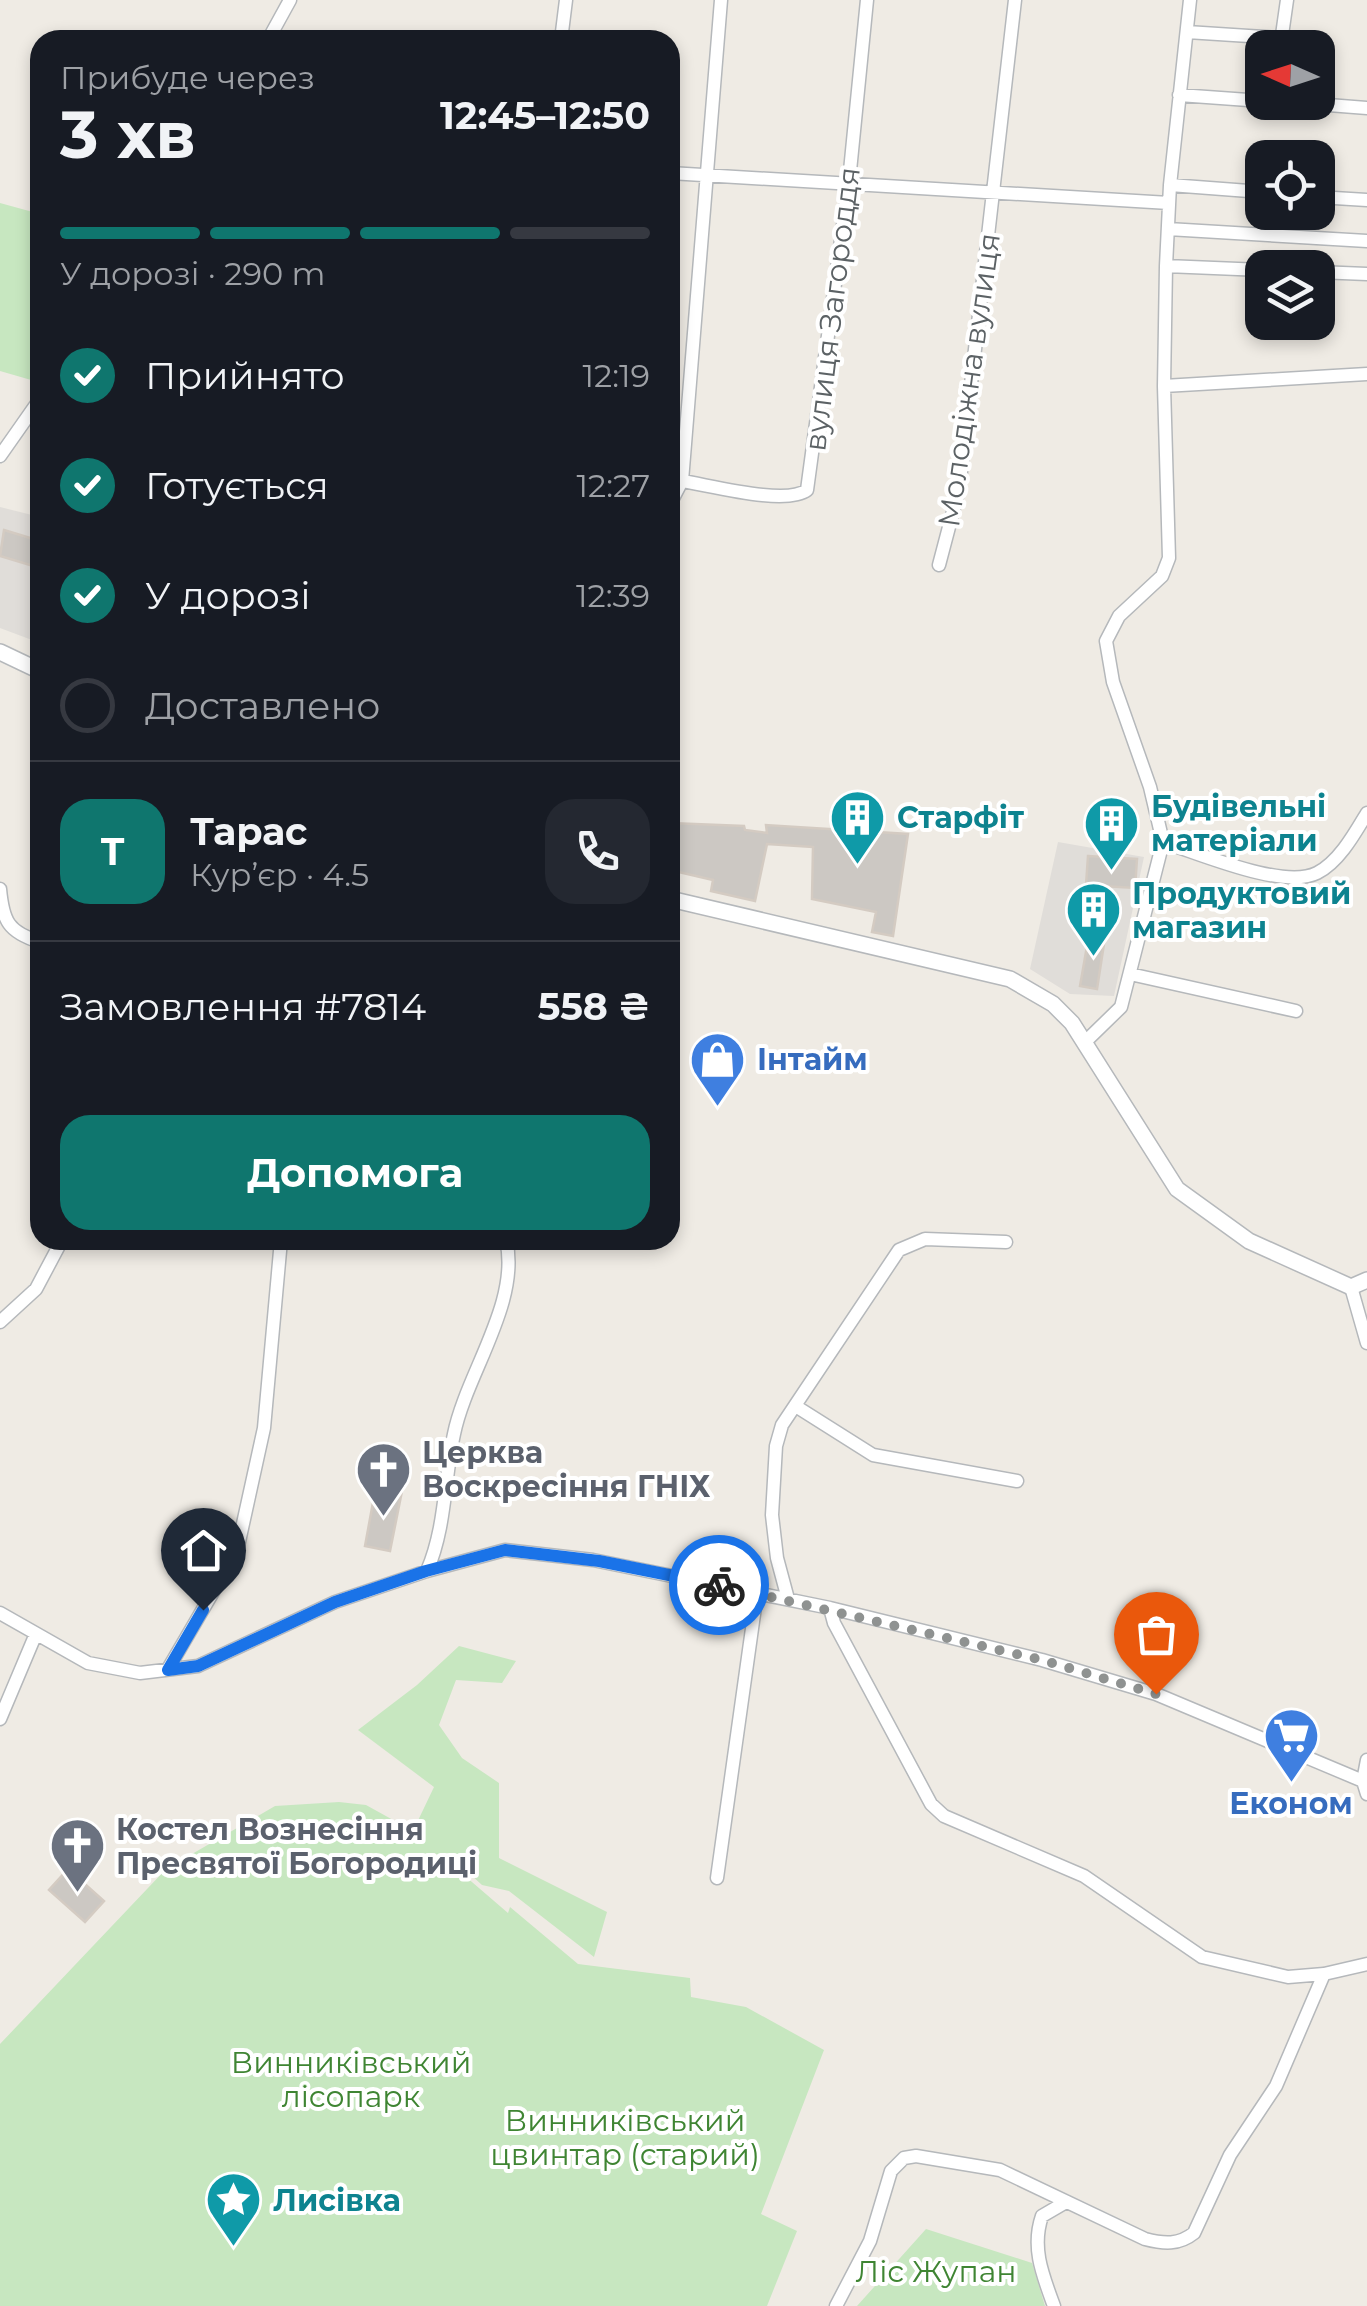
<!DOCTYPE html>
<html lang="uk">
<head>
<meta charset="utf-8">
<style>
  body { margin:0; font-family:Montserrat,sans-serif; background:#242831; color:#f1f3f6; height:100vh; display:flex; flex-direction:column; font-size:38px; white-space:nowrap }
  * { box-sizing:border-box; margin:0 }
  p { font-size:32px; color:#9ea1a6 }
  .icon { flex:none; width:55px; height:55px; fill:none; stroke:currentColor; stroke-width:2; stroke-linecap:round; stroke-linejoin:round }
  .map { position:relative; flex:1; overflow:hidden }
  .side { position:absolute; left:30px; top:30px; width:650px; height:1220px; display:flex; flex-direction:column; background:#171b24; border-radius:30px; box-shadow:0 5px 15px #0003 }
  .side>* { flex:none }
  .needle { width:65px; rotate:273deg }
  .fabs { position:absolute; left:1245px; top:30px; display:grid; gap:20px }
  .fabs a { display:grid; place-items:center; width:90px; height:90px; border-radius:20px; background:#171b24; box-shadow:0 5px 15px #0003; font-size:50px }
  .pin { position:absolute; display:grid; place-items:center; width:85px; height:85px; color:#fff; margin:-102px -42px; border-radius:50% 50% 50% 0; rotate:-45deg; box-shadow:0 0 10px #0007 }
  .pin .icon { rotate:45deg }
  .courier { position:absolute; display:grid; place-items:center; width:100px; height:100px; margin:-50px; border:8px solid #1a73e8; border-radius:50%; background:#fff; color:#222; box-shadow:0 2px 12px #0007 }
  .head em { font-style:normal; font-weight:700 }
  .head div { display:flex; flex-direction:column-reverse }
  .head { display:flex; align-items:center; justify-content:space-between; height:170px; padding:0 30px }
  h1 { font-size:65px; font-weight:700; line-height:75px }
  .bar { display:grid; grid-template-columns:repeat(4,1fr); gap:15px 10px; align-content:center; height:120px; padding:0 30px }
  .bar i { height:12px; border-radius:8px; background:#363941 }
  .bar .current { background:#0f766e }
  .bar p { grid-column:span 4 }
  .line { display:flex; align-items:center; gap:25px; padding:0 30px; border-top:2px solid #363941 }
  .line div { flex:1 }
  .round { display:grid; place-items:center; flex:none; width:105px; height:105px; border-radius:30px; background:#242831 }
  ol { padding:0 30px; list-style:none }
  li { display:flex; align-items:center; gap:30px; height:110px }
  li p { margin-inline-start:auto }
  li .icon { padding:10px; border-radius:50%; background:#0f766e; color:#fff; stroke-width:4 }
  li:last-child { color:#9ea1a6 }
  li i { width:55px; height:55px; border:5px solid #363941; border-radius:50% }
  .primary-button { display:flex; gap:20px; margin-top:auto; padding:20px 30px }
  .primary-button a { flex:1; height:115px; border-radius:30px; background:#0f766e; color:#fff; font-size:40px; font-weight:700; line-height:115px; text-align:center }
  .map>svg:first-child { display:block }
  .industrial { fill:#e0ddd9 }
  .green { fill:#c7e7c0 }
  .building { fill:#ccc8c3; stroke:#d4cbc2; stroke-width:2.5 }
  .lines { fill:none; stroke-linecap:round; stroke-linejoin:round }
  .minor-casing { stroke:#b5b8bb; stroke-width:15 }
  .tertiary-casing { stroke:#b5b8bb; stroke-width:18 }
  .minor { stroke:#fff; stroke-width:12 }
  .tertiary { stroke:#fff; stroke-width:15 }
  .done { stroke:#8f9291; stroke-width:10; stroke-dasharray:0 18 }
  .route { stroke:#1a73e8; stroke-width:12 }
  .labels { text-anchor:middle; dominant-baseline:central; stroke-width:8; stroke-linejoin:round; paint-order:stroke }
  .street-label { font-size:30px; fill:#5c6265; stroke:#fff }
  .culture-label { font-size:30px; font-weight:bold; fill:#0d838f; stroke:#fff; text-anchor:start }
  .shop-label { font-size:30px; font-weight:bold; fill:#366cbe; stroke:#fff; text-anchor:start }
  .worship-label { font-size:30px; font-weight:bold; fill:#5b616d; stroke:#fff; text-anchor:start }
  .park-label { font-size:30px; fill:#3f8533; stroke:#fff }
</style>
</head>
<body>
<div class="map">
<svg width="1367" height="2306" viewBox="0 0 1367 2306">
  <rect width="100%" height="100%" fill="#efebe4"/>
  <path class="industrial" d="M40 506V643L0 628V507L36 516Z
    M1058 842 1144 857 1114 996 1070 994 1030 969Z"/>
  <path class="green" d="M0 203 40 214 38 382 0 371Z
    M459 1646 516 1661 502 1683 456 1680 439 1725 462 1758 499 1783V1858L607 1912 594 1957 509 1891 482 1885 459 1864 434 1853 410 1858 458 1870 508 1913 510 1907 578 1964 690 1978 691 1997 746 2007 824 2050 761 2214 797 2231 767 2306H0V2044L166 1869 275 1806 339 1802 366 1805 413 1831 434 1787 358 1730 417 1685Z
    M926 2229 1032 2263 1045 2306H857Z"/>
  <path class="building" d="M4 530 40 541V568L0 556Z
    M670 823 744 826 745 830 767 833 766 825 908 834 893 936 872 932 876 912 812 899 813 847 767 844 755 901 711 891 713 880 670 870Z
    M1088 856 1137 859 1135 888 1086 885Z
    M1090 929 1106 931 1097 989 1080 986Z
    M376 1486 402 1491 390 1551 365 1546Z
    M68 1869 104 1901 85 1922 49 1890Z"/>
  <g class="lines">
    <defs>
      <path id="minor" d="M1187 32 1278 38 1282 35 1287 0
        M268 40 290 0
        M561 40 566 0
        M1179 95 1262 101
        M1290 102 1367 108
        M670 173 1169 203
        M1170 185 1262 192
        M1318 197 1367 200
        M1168 229 1367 241
        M1166 266 1262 270
        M1318 272 1367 274
        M1164 386 1367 374
        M0 456 40 399
        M682 481C709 485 786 506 807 490L849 181 867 0
        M670 504 682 481 721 0
        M939 565 959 489 1015 0
        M1163 842C1199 853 1283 890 1317 873 1339 862 1355 833 1367 813
        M0 889C3 921 8 932 40 942
        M1130 974 1296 1011
        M1084 1043 1121 1007 1163 842 1150 787 1113 682 1106 641 1119 616 1162 576 1169 558 1164 386 1166 266 1170 185 1190 0
        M1351 1287 1367 1343
        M0 1322 36 1289 62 1240
        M797 1407 873 1455 1017 1481
        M427 1571C446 1527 444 1480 454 1434 466 1374 521 1302 506 1240
        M788 1599 777 1558 772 1515 776 1446 782 1425 899 1250 925 1239 1006 1242
        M830 1608 834 1623 931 1804 944 1816 1084 1876 1202 1957 1288 1977 1324 1974 1367 1964
        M0 1613 88 1663 140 1673 198 1666 335 1602 427 1571 505 1550 593 1560 830 1608 1042 1660 1156 1694 1363 1781
        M168 1669 237 1551 264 1428 281 1240
        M0 1719 35 1636
        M1367 1760 1363 1781 1367 1794
        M717 1878 757 1593
        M836 2306 870 2241 891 2171 904 2158 916 2156 1000 2170 1145 2239C1164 2244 1179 2245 1194 2233L1230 2155 1276 2086 1324 1974
        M1054 2306C1043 2276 1031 2248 1042 2216L1066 2202"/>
      <path id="tertiary" d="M0 652 40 671
        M670 899 1010 979 1053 1004 1072 1023 1177 1189 1249 1241 1351 1287 1367 1280"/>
    </defs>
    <use href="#minor" class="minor-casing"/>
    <use href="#tertiary" class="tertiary-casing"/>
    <use href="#minor" class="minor"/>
    <use href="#tertiary" class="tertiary"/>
  </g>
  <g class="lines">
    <path class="done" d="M719 1585 1042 1660 1156 1694"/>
    <path class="route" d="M203 1610 168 1670 198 1666 335 1602 426 1571 505 1550 599 1561 719 1585"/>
  </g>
  <defs>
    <symbol id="building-pin" viewBox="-11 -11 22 30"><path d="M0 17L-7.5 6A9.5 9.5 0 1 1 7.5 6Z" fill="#0f9aa8" stroke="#fff"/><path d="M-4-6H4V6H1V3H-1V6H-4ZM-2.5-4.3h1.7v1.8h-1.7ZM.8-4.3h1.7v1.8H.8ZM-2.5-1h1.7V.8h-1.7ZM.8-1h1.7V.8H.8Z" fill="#fff"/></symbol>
    <symbol id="shop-pin" viewBox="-11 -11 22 30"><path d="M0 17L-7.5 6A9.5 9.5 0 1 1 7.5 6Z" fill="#3f7fe0" stroke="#fff"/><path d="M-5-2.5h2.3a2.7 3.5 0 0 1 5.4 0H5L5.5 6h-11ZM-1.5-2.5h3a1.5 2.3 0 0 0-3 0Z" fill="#fff"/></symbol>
    <symbol id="church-pin" viewBox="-11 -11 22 30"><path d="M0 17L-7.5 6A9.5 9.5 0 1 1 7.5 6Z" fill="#6b7280" stroke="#fff"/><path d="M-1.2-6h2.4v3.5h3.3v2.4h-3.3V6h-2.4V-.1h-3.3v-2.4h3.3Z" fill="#fff"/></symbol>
    <symbol id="supermarket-pin" viewBox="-11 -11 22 30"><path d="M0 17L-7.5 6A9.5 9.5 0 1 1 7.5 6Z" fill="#3f7fe0" stroke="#fff"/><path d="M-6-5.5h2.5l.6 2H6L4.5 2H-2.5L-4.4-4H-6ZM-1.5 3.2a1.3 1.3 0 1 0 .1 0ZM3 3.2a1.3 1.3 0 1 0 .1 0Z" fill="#fff"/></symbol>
    <symbol id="sight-pin" viewBox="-11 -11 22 30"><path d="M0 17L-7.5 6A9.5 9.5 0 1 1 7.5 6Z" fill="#0f9aa8" stroke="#fff"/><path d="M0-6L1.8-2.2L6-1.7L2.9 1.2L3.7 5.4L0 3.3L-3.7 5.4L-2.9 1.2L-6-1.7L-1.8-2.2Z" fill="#fff"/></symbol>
  </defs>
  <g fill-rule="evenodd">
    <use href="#building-pin" x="826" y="786" width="63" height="86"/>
    <use href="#building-pin" x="1080" y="792" width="63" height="86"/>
    <use href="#building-pin" x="1062" y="878" width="63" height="86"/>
    <use href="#shop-pin" x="686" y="1028" width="63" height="86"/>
    <use href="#church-pin" x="352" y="1438" width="63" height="86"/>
    <use href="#supermarket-pin" x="1260" y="1704" width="63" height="86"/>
    <use href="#church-pin" x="46" y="1814" width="63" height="86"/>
    <use href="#sight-pin" x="202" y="2168" width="63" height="86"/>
  </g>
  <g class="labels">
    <g class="street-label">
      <text transform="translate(832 309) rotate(-83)">вулиця Загороддя</text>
      <text transform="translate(969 380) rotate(-82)">Молодіжна вулиця</text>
    </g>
    <g class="culture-label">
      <text x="1151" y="806">Будівельні<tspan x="1151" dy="34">матеріали</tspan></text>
      <text x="897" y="817">Старфіт</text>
      <text x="1132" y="893">Продуктовий<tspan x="1132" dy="34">магазин</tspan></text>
      <text x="273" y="2200">Лисівка</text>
    </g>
    <g class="shop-label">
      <text x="757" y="1059">Інтайм</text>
      <text x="1291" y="1803" text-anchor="middle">Економ</text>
    </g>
    <g class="worship-label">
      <text x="422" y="1452">Церква<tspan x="422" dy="34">Воскресіння ГНІХ</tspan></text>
      <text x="116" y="1829">Костел Вознесіння<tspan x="116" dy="34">Пресвятої Богородиці</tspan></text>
    </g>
    <g class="park-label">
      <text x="351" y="2062">Винниківський<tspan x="351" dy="34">лісопарк</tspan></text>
      <text x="625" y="2120">Винниківський<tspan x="625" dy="34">цвинтар (старий)</tspan></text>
      <text x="936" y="2271">Ліс Жупан</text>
    </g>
  </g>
</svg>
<div class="fabs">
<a><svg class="needle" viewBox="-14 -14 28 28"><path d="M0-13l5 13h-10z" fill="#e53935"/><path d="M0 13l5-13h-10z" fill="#9ea1a6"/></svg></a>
<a><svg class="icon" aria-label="locate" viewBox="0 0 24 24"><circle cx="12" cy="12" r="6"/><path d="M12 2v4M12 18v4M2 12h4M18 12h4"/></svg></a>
<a><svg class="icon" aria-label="layers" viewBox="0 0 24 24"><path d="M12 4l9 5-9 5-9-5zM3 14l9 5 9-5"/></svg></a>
</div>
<div class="pin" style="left:1156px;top:1694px;background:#ea580c"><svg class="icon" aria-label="bag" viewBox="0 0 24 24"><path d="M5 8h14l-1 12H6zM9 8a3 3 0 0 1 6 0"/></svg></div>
<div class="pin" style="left:203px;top:1610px;background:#1f2937"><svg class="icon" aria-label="home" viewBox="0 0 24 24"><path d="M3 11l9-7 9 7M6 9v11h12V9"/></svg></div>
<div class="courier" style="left:719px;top:1585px"><svg class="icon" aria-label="bike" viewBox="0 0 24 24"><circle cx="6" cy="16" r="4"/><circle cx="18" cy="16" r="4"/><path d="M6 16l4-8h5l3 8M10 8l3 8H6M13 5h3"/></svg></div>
<section class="side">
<div class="head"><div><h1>3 хв</h1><p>Прибуде через</p></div><em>12:45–12:50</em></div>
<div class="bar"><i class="current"></i><i class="current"></i><i class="current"></i><i></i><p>У дорозі · 290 m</p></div>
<ol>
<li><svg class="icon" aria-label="check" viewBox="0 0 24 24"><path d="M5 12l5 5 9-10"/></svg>Прийнято<p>12:19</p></li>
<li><svg class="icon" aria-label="check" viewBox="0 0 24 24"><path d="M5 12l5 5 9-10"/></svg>Готується<p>12:27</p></li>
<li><svg class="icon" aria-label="check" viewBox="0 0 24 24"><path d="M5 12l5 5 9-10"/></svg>У дорозі<p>12:39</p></li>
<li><i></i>Доставлено</li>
</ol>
<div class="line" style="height:180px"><b class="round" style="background:#0f766e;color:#fff">Т</b><div><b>Тарас</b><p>Кур’єр · 4.5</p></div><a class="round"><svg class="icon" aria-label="phone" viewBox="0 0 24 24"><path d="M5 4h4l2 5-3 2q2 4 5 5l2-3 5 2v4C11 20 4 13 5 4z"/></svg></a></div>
<div class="line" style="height:130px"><div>Замовлення #7814</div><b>558 ₴</b></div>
<div class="primary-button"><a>Допомога</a></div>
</section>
</div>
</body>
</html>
